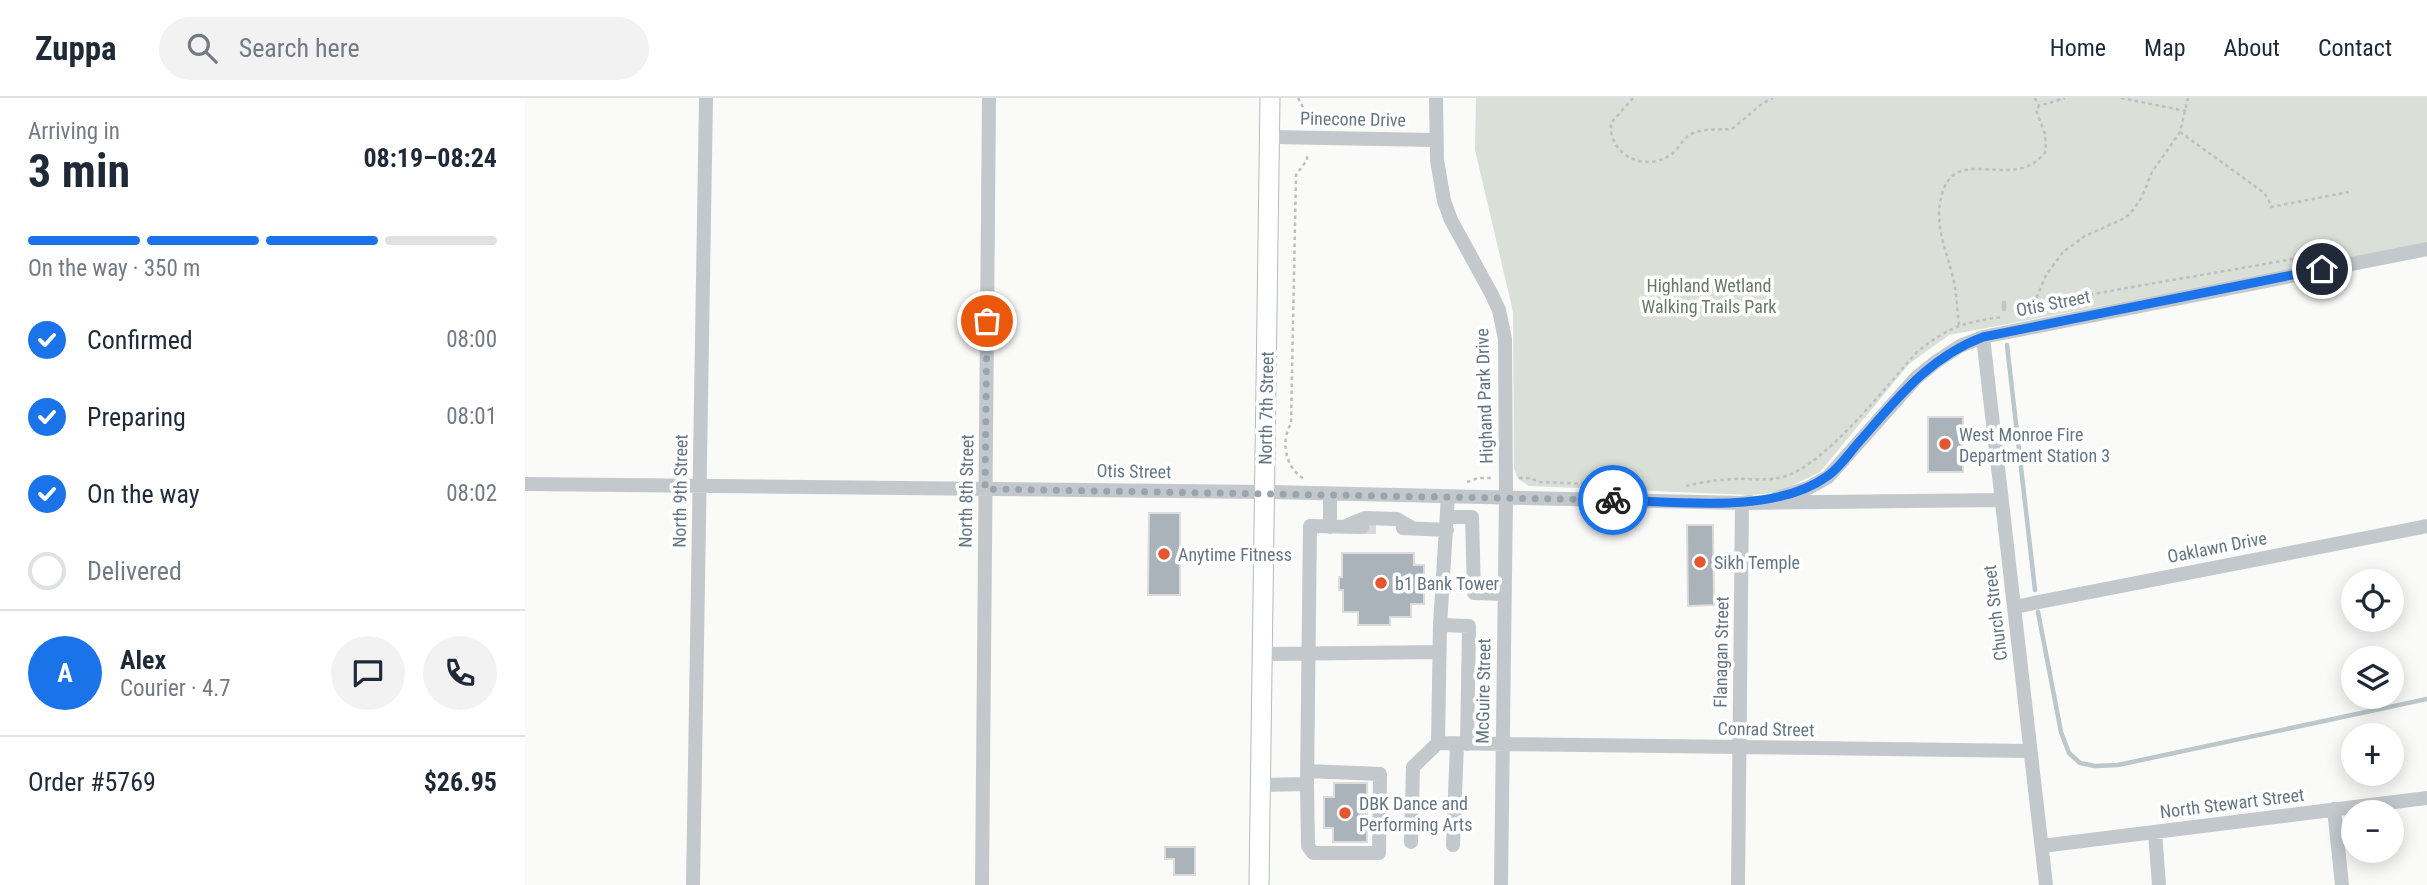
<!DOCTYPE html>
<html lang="en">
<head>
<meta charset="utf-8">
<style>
  body { margin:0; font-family:"Roboto Condensed",sans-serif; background:#f2f2f3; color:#1f2937; height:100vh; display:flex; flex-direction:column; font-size:26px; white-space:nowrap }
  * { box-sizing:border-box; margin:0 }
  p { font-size:23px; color:#747a83 }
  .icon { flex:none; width:38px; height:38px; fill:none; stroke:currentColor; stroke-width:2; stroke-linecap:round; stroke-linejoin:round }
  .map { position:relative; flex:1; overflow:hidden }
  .drawer { display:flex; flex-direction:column; background:#fff; width:525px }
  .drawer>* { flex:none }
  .controls { position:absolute; left:1816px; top:471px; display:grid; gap:14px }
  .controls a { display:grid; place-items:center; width:63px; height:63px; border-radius:50%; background:#fff; box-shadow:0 4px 18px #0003; font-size:35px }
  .pin { position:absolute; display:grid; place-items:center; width:60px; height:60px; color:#fff; margin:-30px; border:4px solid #fff; border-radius:50%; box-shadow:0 2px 7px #0007 }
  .courier { position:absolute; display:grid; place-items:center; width:70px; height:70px; margin:-35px; border:5px solid #1a73e8; border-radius:50%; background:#fff; color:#222; box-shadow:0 2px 9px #0007 }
  .head em { font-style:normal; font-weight:700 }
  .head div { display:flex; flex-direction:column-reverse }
  .head { display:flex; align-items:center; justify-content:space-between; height:119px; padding:0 28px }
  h1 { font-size:46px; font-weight:700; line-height:52px }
  .bar { display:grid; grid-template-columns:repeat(4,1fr); gap:10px 7px; align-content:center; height:84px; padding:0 28px }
  .bar i { height:9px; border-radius:5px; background:#e0e1e3 }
  .bar .current { background:#1a73e8 }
  .bar p { grid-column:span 4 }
  .line { display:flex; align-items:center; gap:18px; padding:0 28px; border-top:2px solid #e0e1e3 }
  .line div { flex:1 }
  .round { display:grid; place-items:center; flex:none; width:74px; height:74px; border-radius:37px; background:#f2f2f3 }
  ol { padding:0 28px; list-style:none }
  li { display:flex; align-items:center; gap:21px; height:77px }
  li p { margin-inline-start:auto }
  li .icon { padding:7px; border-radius:50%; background:#1a73e8; color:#fff; stroke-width:4 }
  li:last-child { color:#747a83 }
  li i { width:38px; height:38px; border:4px solid #e0e1e3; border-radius:50% }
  header { display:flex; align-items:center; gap:42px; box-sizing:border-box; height:98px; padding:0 35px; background:#fff; border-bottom:2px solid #e0e1e3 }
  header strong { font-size:33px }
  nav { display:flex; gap:38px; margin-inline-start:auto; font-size:24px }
  .search { width:490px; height:63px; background:#f2f2f3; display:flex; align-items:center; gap:18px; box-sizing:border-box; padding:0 24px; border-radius:38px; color:#747a83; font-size:26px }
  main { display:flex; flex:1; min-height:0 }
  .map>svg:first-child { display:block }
  .green { fill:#dadfd7 }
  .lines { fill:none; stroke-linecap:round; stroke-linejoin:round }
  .stream { stroke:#bbc7cb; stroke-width:4.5 }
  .building { fill:#aab3b9; stroke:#dcdcda; stroke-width:2 }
  .minor-tunnel { stroke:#d5d9db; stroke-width:14; stroke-dasharray:14 7; stroke-linecap:butt }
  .major-casing { stroke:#b5babe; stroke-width:21 }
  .path { stroke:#bbbfc2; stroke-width:2.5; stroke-dasharray:3.5 3.5; stroke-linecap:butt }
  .minor { stroke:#c3c8cc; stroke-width:14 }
  .major { stroke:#fff; stroke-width:19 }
  .done { stroke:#99a4ac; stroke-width:7; stroke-dasharray:0 12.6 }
  .route { stroke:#1a73e8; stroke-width:9 }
  .poi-dot { fill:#e4572e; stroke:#fff; stroke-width:2.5 }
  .labels { text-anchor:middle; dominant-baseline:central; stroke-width:7; stroke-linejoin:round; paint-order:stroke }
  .street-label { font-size:18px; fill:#657683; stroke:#fff }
  .park-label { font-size:18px; fill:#687a64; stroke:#fff }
  .poi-label { font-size:18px; fill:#657683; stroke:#fff; text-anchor:start }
</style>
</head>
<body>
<header>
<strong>Zuppa</strong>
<div class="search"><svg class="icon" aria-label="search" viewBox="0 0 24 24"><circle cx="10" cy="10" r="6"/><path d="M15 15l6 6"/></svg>Search here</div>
<nav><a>Home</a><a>Map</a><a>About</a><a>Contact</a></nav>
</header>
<main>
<section class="drawer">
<div class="head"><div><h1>3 min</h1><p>Arriving in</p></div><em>08:19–08:24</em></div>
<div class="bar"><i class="current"></i><i class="current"></i><i class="current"></i><i></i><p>On the way · 350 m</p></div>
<ol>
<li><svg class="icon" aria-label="check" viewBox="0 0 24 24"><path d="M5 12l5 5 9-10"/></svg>Confirmed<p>08:00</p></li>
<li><svg class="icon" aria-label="check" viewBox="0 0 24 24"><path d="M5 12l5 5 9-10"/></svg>Preparing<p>08:01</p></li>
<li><svg class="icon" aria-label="check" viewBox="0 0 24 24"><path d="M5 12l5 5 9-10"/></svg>On the way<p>08:02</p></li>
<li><i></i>Delivered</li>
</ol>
<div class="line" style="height:126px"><b class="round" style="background:#1a73e8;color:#fff">A</b><div><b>Alex</b><p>Courier · 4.7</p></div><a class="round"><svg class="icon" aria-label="chat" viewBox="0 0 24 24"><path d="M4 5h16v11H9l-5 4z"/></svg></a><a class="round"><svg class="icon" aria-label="phone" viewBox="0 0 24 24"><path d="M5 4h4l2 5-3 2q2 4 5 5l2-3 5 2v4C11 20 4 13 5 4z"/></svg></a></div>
<div class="line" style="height:91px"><div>Order #5769</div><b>$26.95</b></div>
</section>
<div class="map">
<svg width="1902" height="787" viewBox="0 0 1902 787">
  <rect width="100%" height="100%" fill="#fafaf8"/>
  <path class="green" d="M951 0H1902V147L1424 237 1384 266 1295 374 1252 395 1226 397 1004 388 993 381 989 371 988 214 950 52Z"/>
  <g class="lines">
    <path class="stream" d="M1479 205V211
      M1482 247 1510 492
      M1513 514 1536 634 1544 655 1555 665 1570 668 1593 667 1902 601"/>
  </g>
  <path class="building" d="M1403 319H1438V374H1403Z
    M624 415H655V497H623Z
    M1162 427H1188L1189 507 1163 508Z
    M817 455H889V467H899V506H886V519H865V527H833V514H818V492H814V479H817Z
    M809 685H842V744H808V730H799V699H809Z
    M640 749H670V777H649V761H640Z"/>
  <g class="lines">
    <path class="minor-tunnel" d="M837 429H856"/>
    <defs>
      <path id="major" d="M734 787 745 0"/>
    </defs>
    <use href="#major" class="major-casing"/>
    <path class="path" d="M773 0 783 19V24
      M1108 0 1086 25C1085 37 1089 47 1098 55 1112 67 1135 67 1149 54 1156 47 1159 39 1168 35 1181 30 1194 32 1207 31L1238 5 1248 0
      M1510 0 1514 8
      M1596 0 1661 13
      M1655 34 1738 94 1743 100 1746 109 1824 94
      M1510 208C1606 187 1703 174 1799 155
      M1498 215 1509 206 1521 177 1538 154 1560 138 1600 120 1608 112 1617 99 1627 74 1655 34 1663 0
      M1434 227C1432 213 1432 198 1429 184 1422 151 1406 124 1419 90 1437 48 1491 95 1521 53L1520 36 1511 12 1514 8 1540 0
      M778 380C761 371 755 342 766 326L771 77 782 62V55
      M994 380H1005L1014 384 1067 386
      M942 384 953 380H966
      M1161 388C1176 384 1192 382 1208 381 1226 380 1243 384 1261 378 1303 364 1361 288 1392 254 1423 229 1439 224 1478 219"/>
    <path class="minor" d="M911 0 912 62 919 103 926 122 966 195 974 212 980 241 981 399 976 787
      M745 39 910 42
      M1458 239 1521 787
      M0 386 740 394 1217 405 1476 402
      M1252 400 1283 390 1303 379 1391 280 1412 263 1435 248 1458 239 1902 151
      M922 419H947L949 495 979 496
      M823 427 840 420 872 421 887 430
      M805 429V397
      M878 430 922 432
      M1489 509 1902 428
      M915 527 944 528 942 646
      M738 556 914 554
      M913 645 915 527 923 398
      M782 673 855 676 854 755H788L783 748 782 686
      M736 687 782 686 785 428 837 429
      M1809 711 1817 787
      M1630 734 1634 787
      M886 744 888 669 913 645 1505 653
      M928 747 932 646
      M1517 748 1902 700
      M168 787 181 0
      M457 787 464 0
      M1213 787 1217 405 1225 404"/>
    <use href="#major" class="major"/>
  </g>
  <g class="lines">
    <path class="done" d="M462 223 460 391 1088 402"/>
    <path class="route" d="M1088 402C1150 403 1248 417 1301 379 1314 371 1324 355 1334 344 1371 302 1404 259 1458 239L1797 171"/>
  </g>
  <g class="poi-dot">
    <circle cx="1420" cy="346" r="7"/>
    <circle cx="639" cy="456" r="7"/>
    <circle cx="1175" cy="464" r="7"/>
    <circle cx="856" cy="485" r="7"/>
    <circle cx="820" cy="715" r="7"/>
  </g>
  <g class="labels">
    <g class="street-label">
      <text transform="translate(828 21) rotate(1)">Pinecone Drive</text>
      <text transform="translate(1528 205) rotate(-11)">Otis Street</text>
      <text transform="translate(959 298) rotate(-92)">Highand Park Drive</text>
      <text transform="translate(741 310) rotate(-89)">North 7th Street</text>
      <text transform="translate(609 373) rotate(1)">Otis Street</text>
      <text transform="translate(155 393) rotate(-89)">North 9th Street</text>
      <text transform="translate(441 393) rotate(-89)">North 8th Street</text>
      <text transform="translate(1692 449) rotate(-11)">Oaklawn Drive</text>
      <text transform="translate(1470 515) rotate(-97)">Church Street</text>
      <text transform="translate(1196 554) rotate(-89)">Flanagan Street</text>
      <text transform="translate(958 593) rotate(-89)">McGuire Street</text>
      <text transform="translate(1241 631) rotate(1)">Conrad Street</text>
      <text transform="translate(1707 705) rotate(-7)">North Stewart Street</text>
    </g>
    <g class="park-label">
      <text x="1184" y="187">Highland Wetland<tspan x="1184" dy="21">Walking Trails Park</tspan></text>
    </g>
    <g class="poi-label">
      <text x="1434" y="336">West Monroe Fire<tspan x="1434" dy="21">Department Station 3</tspan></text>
      <text x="653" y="456">Anytime Fitness</text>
      <text x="1189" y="464">Sikh Temple</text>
      <text x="870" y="485">b1 Bank Tower</text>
      <text x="834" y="705">DBK Dance and<tspan x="834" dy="21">Performing Arts</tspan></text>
    </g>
  </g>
</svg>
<div class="controls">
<a><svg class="icon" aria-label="locate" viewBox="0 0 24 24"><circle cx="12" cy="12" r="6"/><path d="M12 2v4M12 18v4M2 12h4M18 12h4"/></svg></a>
<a><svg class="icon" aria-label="layers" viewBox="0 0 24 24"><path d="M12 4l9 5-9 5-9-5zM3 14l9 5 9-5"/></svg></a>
<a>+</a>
<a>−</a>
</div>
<div class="pin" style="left:462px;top:223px;background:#ea580c"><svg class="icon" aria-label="bag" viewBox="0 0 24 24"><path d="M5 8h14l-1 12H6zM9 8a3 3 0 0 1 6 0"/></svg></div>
<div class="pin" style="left:1797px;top:171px;background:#1f2937"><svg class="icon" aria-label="home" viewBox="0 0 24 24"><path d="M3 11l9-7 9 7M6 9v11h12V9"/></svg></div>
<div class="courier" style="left:1088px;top:402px"><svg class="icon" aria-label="bike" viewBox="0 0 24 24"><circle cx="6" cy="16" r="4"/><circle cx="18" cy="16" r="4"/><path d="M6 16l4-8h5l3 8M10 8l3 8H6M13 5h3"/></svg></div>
</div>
</main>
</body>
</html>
